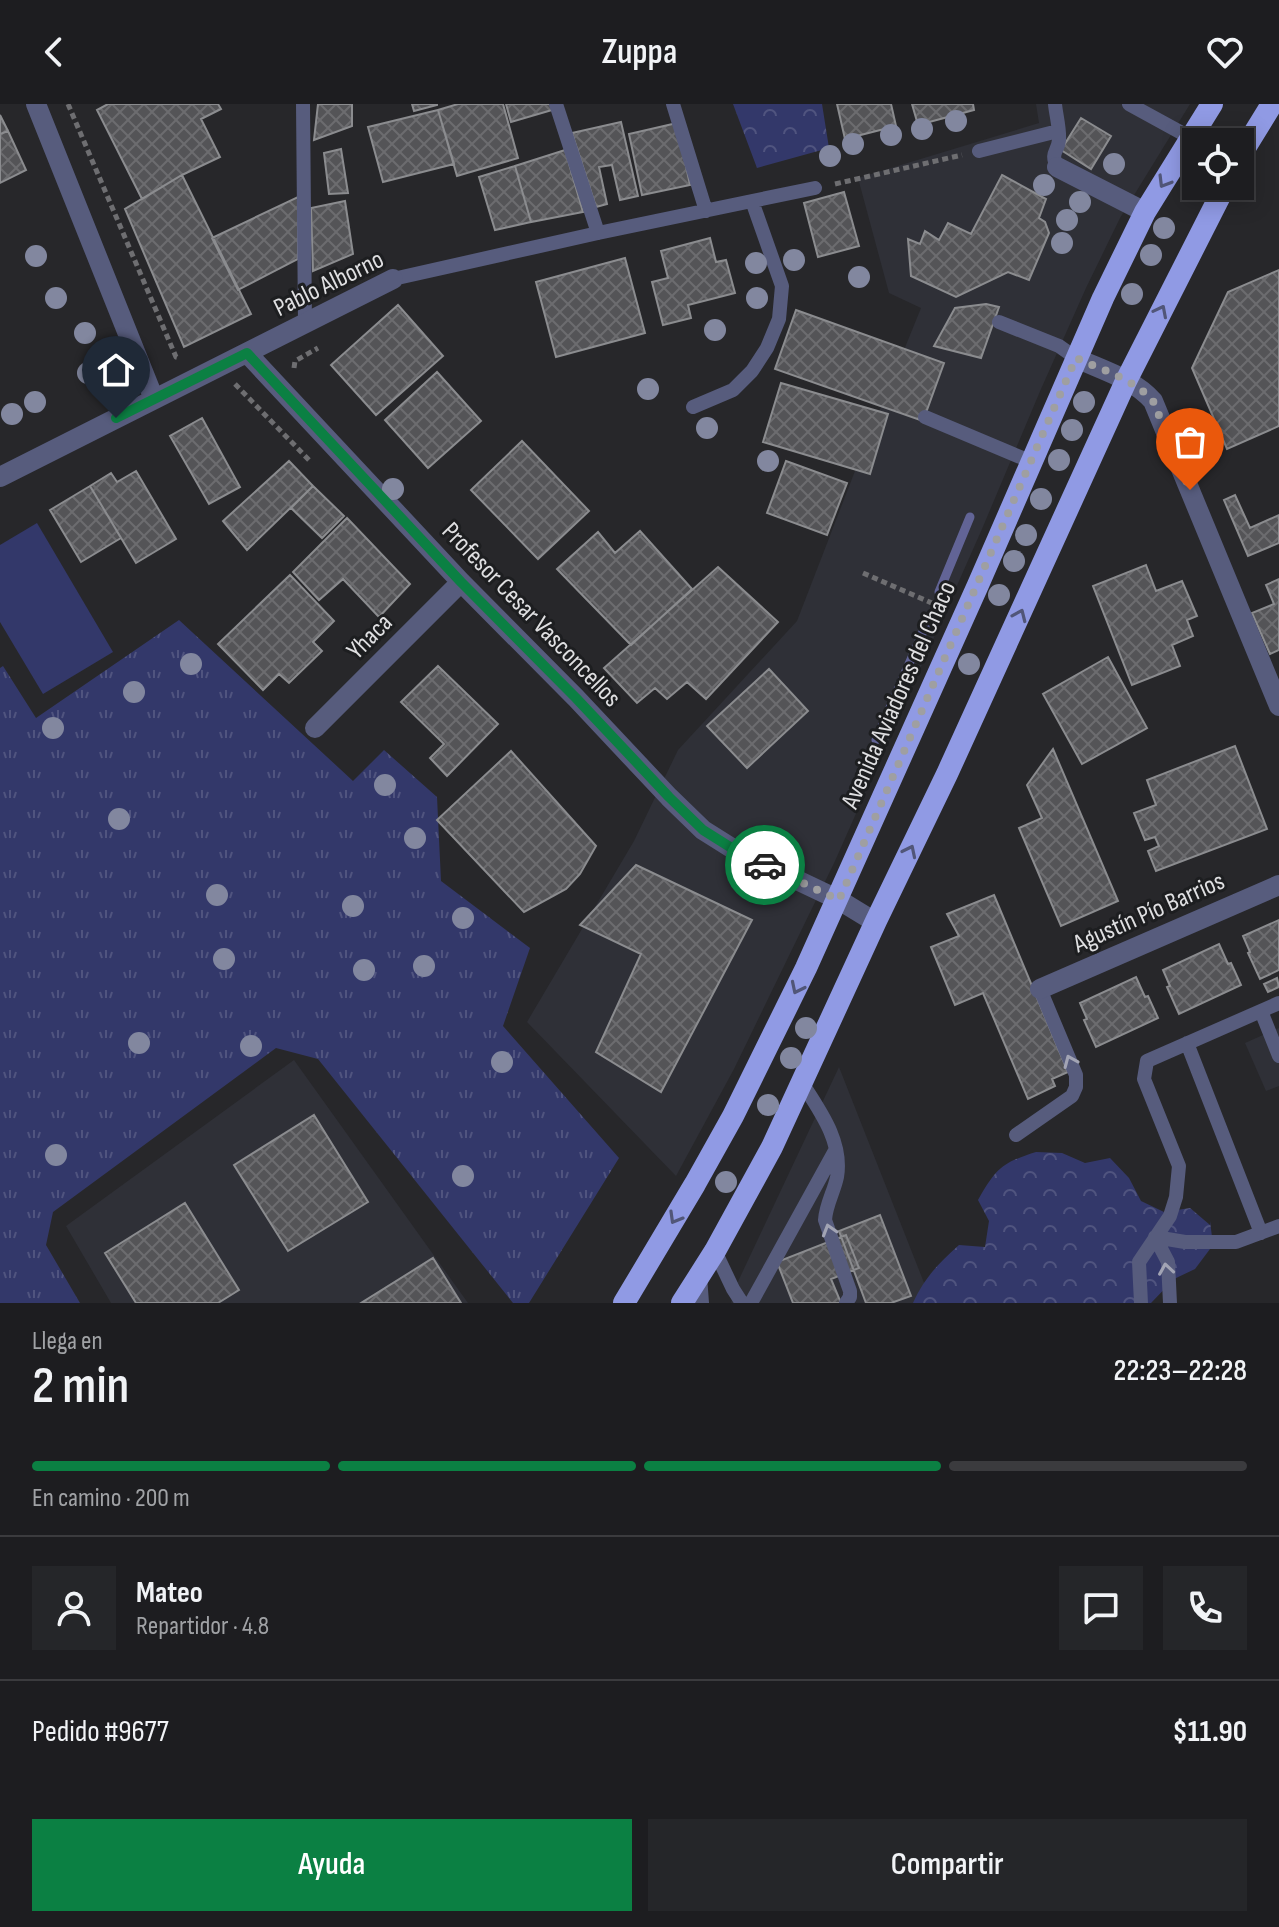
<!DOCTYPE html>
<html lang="es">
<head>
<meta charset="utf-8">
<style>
  body { margin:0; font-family:"Sofia Sans Condensed",sans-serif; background:#252629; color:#f1f3f6; height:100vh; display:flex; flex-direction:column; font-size:30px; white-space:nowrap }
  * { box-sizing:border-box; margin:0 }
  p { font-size:26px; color:#a0a2a5 }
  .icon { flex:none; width:44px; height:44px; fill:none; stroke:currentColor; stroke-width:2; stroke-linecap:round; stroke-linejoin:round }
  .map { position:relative; height:1199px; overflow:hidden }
  .panel { display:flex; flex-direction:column; background:#1d1d20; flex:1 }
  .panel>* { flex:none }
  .tools { position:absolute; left:1182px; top:24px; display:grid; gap:16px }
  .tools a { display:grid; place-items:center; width:72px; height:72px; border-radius:0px; background:#1d1d20; box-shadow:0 4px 20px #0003,0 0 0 2px #3b3b3e; font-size:40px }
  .pin { position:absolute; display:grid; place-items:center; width:68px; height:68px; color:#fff; margin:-82px -34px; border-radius:50% 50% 50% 0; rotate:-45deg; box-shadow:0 0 8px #0007 }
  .pin .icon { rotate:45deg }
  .courier { position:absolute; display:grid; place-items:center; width:80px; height:80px; margin:-40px; border:6px solid #0b8043; border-radius:50%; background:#fff; color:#222; box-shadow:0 2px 10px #0007 }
  .head em { font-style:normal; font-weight:600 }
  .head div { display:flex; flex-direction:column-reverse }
  .head { display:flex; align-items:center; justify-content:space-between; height:136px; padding:0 32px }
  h1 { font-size:52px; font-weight:600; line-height:60px }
  .bar { display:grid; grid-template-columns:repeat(4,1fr); gap:12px 8px; align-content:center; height:96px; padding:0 32px }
  .bar i { height:10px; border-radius:6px; background:#3b3b3e }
  .bar .selected { background:#0b8043 }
  .bar p { grid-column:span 4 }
  .line { display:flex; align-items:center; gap:20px; padding:0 32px; border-top:2px solid #3b3b3e }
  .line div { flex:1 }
  .round { display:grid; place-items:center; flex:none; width:84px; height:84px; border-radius:0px; background:#252629 }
  .button { display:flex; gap:16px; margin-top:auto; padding:16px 32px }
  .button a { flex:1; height:92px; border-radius:0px; background:#0b8043; color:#fff; font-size:32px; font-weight:600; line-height:92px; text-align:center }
  .button a+a { background:#252629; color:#f1f3f6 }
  header { display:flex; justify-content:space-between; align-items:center; height:104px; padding:0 32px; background:#1d1d20; font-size:36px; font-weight:600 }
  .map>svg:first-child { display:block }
  .built { fill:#2f3037 }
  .grass { fill:url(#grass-tufts) }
  .forest { fill:url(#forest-crowns) }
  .garden { fill:#33386a }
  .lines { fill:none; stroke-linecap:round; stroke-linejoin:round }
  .stream { stroke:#626496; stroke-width:9 }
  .building { fill:url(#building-cross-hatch); stroke:#8b8c8f; stroke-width:2 }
  .path { stroke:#6e6e71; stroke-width:5; stroke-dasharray:6 4; stroke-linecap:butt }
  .service { stroke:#575c7d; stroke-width:14 }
  .minor { stroke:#575c7d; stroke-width:20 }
  .trunk { stroke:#909ae4; stroke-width:22 }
  .tree { fill:#82879f }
  .oneway { stroke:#515678 }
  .oneway2 { stroke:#a2a4b4 }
  .done { stroke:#9f9fa1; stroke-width:8; stroke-dasharray:0 14.4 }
  .route { stroke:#0b8043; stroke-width:10 }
  .labels { text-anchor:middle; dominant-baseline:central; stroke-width:6; stroke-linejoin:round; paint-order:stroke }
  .street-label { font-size:26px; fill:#dfdfe1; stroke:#1d1e20 }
</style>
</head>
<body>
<header><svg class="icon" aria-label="back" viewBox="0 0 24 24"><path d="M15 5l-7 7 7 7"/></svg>Zuppa<svg class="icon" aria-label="heart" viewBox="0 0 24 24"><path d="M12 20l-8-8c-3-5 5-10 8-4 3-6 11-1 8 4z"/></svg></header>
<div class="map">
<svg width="1279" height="1199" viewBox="0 0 1279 1199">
  <defs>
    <pattern id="grass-tufts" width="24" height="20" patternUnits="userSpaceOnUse" patternTransform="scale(2)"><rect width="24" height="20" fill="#33386a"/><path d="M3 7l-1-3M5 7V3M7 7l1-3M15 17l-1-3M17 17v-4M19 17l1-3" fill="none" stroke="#50547f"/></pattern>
    <pattern id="forest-crowns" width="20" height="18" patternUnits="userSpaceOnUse" patternTransform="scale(2)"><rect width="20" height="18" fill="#33386a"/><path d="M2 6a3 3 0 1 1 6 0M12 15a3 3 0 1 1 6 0" fill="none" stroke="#50547f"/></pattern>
    <pattern id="building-cross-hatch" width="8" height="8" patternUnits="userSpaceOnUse" patternTransform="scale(2)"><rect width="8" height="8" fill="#545457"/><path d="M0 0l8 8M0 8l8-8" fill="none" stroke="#6c6c6f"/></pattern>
  </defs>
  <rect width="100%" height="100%" fill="#27272a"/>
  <path class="built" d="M1036 0H1190L1120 114 1086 184 1041 285 982 425 835 757 734 965 676 1072 527 918 634 737 678 646 797 517 855 367 921 204 889 189 858 74 1039 19Z
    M1279 924V982L1266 987 1245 939Z
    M294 956 468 1199H111L66 1122Z
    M839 963 932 1199H731L734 1186Z"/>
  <path class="grass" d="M179 516 353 677 384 646 437 693 441 777 530 844 503 922 619 1054 529 1199H513L318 955 276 944 53 1108 46 1141 80 1199H0V564L3 562 36 614Z"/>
  <path class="forest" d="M733 0H822L829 44 757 64Z
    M1036 1048 1062 1049 1085 1059 1110 1054 1129 1074 1141 1097 1164 1108 1190 1104 1210 1121V1117L1213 1141 1195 1165 1174 1175 1151 1199H913C925 1173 938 1160 959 1141L985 1143 989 1117 978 1096C996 1065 1001 1059 1036 1048Z"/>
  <path class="garden" d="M37 419 113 548 43 590 0 518V441Z"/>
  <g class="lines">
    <path class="stream" d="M939 488 970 413
      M876 636 929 514"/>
  </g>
  <path class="building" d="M108 0H218L221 5 201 15 220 53 182 71 142 95 97 6Z
    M318 0H352V22L314 36Z
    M412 0H437V1L414 7Z
    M458 0H503L518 54 457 72 438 6Z
    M506 0H551L552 6 511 18Z
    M837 0H891L896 22 845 35Z
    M912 0H973L974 6 918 21Z
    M438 6 454 60 383 78 368 23Z
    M0 11 8 27 0 30Z
    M1081 14 1111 32 1091 65 1061 46Z
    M621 18 638 92 620 96 612 61 599 63 607 100 596 103 572 29Z
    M677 19 690 81 642 91 629 30Z
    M8 27 26 66 0 79V30Z
    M341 45 348 89 329 90 324 49Z
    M565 46 583 108 531 118 515 62Z
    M515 62 531 118 495 126 479 73Z
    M182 71 251 210 184 243 125 105Z
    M1002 71 1046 95 1039 114 1045 118 1049 129 1029 176 1008 168 956 193 911 172 908 135 920 140 925 127 939 136 948 119 971 130Z
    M844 88 859 142 818 153 804 99Z
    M298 93V155L238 186 212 134Z
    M345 97 353 150 313 167 311 104Z
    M710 134 716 158 726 156 735 189 688 201 691 214 663 221 652 178 668 174 661 147Z
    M625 154 645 229 556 253 536 178Z
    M1279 166V322L1227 345 1192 264 1228 188Z
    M986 200 999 203 981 254 934 242 955 204Z
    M398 201 443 252 376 311 331 261Z
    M796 206 944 259 923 317 775 265Z
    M437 268 481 317 428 364 385 316Z
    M781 279 888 310 870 370 763 338Z
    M202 314 240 383 209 400 170 332Z
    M522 337 589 407 538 455 471 386Z
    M289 357 313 382 247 446 223 417Z
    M786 357 847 379 827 431 767 409Z
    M136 367 176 435 136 459 90 382 111 369 117 378Z
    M90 382 121 434 81 458 50 406Z
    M313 382 344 412 322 434 291 404Z
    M1235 391 1250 424 1279 411V439L1248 452 1224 396Z
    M347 414 410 480 379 513 343 475 319 496 293 468Z
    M640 427 692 485 631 541 557 465 598 428 615 449Z
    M1146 461 1156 487 1182 477 1197 512 1187 516 1193 532 1172 541 1180 562 1132 581 1093 482Z
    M718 463 778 518 706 595 687 578 667 595 655 584 637 599 604 564Z
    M290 471 334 517 313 538 322 547 289 579 279 570 263 586 218 540Z
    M1279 475V546L1270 550 1252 509 1274 500 1266 481Z
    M1108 553 1147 624 1082 660 1043 590Z
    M438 562 498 620 447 672 430 654 444 640 401 598Z
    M769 565 808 607 747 664 707 622Z
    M1235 642 1267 725 1156 767 1148 747 1159 742 1155 733 1145 736 1134 709 1156 701 1147 676Z
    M1053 645 1118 797 1061 822 1019 724 1042 714 1027 681Z
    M511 647 596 742 580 770 566 785 524 808 437 716Z
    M636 761 752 816 661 988 596 948 641 850 580 821Z
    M994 791 1068 968 1052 975 1055 982 1028 995 983 889 955 901 931 843 959 832 947 810Z
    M1279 816V866L1260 875 1248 849 1250 848 1243 832Z
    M1219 840 1228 860 1231 859 1241 881 1179 910 1167 883 1170 882 1163 866Z
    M1136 873 1145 893 1148 892 1158 914 1096 943 1084 916 1087 915 1080 899Z
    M1277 874 1279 883 1268 888 1264 880Z
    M314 1011 368 1098 288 1147 234 1061Z
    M185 1099 239 1186 218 1199H136L105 1149Z
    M880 1111 911 1192 891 1199H866L839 1127Z
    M846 1131 859 1164 831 1175 841 1199H793L777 1158Z
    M433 1154 461 1199H361Z"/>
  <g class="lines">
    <path class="path" d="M68 0 176 253 180 254
      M835 80 962 51
      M294 264 295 257 318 244
      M235 280 309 356
      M863 469 941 503"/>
    <path class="service" d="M303 0 305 220
      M556 0 598 129
      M673 0 706 107
      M1055 0C1056 11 1060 25 1059 36 1058 48 1050 48 1057 63
      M1129 0 1191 34
      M979 47 1058 27
      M393 175 598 129 752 97
      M999 218 1059 242 1076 254
      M693 303 733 286 752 267 767 244 779 215 782 182 752 97 815 84
      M925 313 1032 358
      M1261 907 1279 952
      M1187 939 1261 1129
      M802 979C820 1007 843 1038 837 1073 834 1088 826 1100 825 1116L850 1187V1193L846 1199
      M1016 1031 1072 992 1076 983V971L1040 885
      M1155 1133 1185 1138H1236L1279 1122
      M1155 1133 1168 1158 1170 1199
      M715 1147 733 1185 742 1199
      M700 1172 702 1199
      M751 1199 836 1045
      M1141 1199 1139 1158 1170 1112 1176 1093 1179 1062 1144 975 1147 957 1279 899"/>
    <path class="minor" d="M36 0 154 295
      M1057 63 1145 108
      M247 249 461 478 576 594 669 693 703 726 738 748 839 796 875 818
      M1076 254C1102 266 1134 275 1153 297L1279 602
      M0 373 393 175
      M315 624 461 478
      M1040 885 1279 781"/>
    <path class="trunk" d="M1240 52 1272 0
      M624 1199 695 1080 733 1012 806 864 978 481 1103 194 1145 108 1212 0
      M682 1199 715 1147 772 1043 876 817 947 670 1126 277 1225 82"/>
  </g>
  <g class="tree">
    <circle cx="956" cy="17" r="11"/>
    <circle cx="922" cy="25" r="11"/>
    <circle cx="891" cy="31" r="11"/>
    <circle cx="853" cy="40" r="11"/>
    <circle cx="830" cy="52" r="11"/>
    <circle cx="1114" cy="60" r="11"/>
    <circle cx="1044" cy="81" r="11"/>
    <circle cx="1080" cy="98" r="11"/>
    <circle cx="1067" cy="116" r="11"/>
    <circle cx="1164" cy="124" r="11"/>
    <circle cx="1062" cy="139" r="11"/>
    <circle cx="1151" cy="151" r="11"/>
    <circle cx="36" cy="152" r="11"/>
    <circle cx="794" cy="156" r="11"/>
    <circle cx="756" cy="159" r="11"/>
    <circle cx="859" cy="173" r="11"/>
    <circle cx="1132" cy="190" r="11"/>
    <circle cx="56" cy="194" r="11"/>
    <circle cx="757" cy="194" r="11"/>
    <circle cx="715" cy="226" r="11"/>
    <circle cx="85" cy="229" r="11"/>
    <circle cx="88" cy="269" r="11"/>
    <circle cx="648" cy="285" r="11"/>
    <circle cx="35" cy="298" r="11"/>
    <circle cx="1084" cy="298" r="11"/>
    <circle cx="12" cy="310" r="11"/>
    <circle cx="707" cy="324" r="11"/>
    <circle cx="1072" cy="326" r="11"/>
    <circle cx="1059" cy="356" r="11"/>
    <circle cx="768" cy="357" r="11"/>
    <circle cx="393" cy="385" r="11"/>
    <circle cx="1041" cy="395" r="11"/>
    <circle cx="1026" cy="431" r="11"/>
    <circle cx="1014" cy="457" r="11"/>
    <circle cx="999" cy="491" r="11"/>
    <circle cx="191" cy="560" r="11"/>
    <circle cx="969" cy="560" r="11"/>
    <circle cx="134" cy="588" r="11"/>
    <circle cx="53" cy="624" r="11"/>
    <circle cx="385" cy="681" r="11"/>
    <circle cx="119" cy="715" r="11"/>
    <circle cx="415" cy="734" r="11"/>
    <circle cx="217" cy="791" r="11"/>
    <circle cx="353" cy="802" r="11"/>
    <circle cx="463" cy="814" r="11"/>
    <circle cx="224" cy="855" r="11"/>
    <circle cx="424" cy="862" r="11"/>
    <circle cx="364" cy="866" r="11"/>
    <circle cx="806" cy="924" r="11"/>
    <circle cx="139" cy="939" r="11"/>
    <circle cx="251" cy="942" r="11"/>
    <circle cx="791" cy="954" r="11"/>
    <circle cx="502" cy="958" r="11"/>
    <circle cx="768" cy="1001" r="11"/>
    <circle cx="56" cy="1051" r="11"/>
    <circle cx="463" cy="1072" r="11"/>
    <circle cx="726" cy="1078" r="11"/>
  </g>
  <defs><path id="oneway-chevron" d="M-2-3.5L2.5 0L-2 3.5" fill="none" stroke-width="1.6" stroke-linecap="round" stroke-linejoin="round" transform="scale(2)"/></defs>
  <g class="oneway">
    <use href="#oneway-chevron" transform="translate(1164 78) rotate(121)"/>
    <use href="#oneway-chevron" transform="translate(1161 207) rotate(-63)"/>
    <use href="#oneway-chevron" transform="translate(1020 511) rotate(-66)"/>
    <use href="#oneway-chevron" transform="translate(910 747) rotate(-64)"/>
    <use href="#oneway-chevron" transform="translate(797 884) rotate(116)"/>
    <use href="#oneway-chevron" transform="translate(675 1114) rotate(120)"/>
  </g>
  <g class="oneway2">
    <use href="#oneway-chevron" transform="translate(1070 957) rotate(-113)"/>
    <use href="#oneway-chevron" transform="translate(829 1126) rotate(-107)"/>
    <use href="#oneway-chevron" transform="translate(1166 1165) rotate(-99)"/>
  </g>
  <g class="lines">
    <path class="done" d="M765 761 839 796 1076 254C1102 266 1134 275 1153 297L1190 386"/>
    <path class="route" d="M116 314 247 249 461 478 576 594 669 693 703 726 738 748 765 761"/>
  </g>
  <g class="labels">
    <g class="street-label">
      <text transform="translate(329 180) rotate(-26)">Pablo Alborno</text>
      <text transform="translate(531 511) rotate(46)">Profesor Cesar Vasconcellos</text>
      <text transform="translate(370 533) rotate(-45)">Yhaca</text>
      <text transform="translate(899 591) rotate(-66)">Avenida Aviadores del Chaco</text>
      <text transform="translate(1149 809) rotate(-24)">Agustín Pío Barrios</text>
    </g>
  </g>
</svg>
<div class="tools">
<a><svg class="icon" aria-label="locate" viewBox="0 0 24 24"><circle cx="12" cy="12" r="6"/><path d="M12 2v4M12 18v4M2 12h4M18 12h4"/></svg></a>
</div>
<div class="pin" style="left:1190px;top:386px;background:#ea580c"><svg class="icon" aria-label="bag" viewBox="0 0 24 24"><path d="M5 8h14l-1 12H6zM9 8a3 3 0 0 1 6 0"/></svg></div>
<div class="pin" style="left:116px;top:314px;background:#1f2937"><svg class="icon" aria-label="home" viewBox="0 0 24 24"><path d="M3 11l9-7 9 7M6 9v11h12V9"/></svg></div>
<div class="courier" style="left:765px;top:761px"><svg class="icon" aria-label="car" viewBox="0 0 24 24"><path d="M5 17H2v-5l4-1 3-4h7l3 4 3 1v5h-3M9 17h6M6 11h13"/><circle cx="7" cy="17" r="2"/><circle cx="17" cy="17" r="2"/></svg></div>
</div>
<section class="panel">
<div class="head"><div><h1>2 min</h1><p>Llega en</p></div><em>22:23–22:28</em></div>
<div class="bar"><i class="selected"></i><i class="selected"></i><i class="selected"></i><i></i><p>En camino · 200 m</p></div>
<div class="line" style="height:144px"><a class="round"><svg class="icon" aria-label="person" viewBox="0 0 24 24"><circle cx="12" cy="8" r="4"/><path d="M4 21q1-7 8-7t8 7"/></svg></a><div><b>Mateo</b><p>Repartidor · 4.8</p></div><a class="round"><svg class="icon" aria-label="chat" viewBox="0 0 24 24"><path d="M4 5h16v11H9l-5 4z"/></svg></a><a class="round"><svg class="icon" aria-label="phone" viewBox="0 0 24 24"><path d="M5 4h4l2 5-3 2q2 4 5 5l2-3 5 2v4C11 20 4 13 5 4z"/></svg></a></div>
<div class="line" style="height:104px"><div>Pedido #9677</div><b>$11.90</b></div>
<div class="button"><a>Ayuda</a><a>Compartir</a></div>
</section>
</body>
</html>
